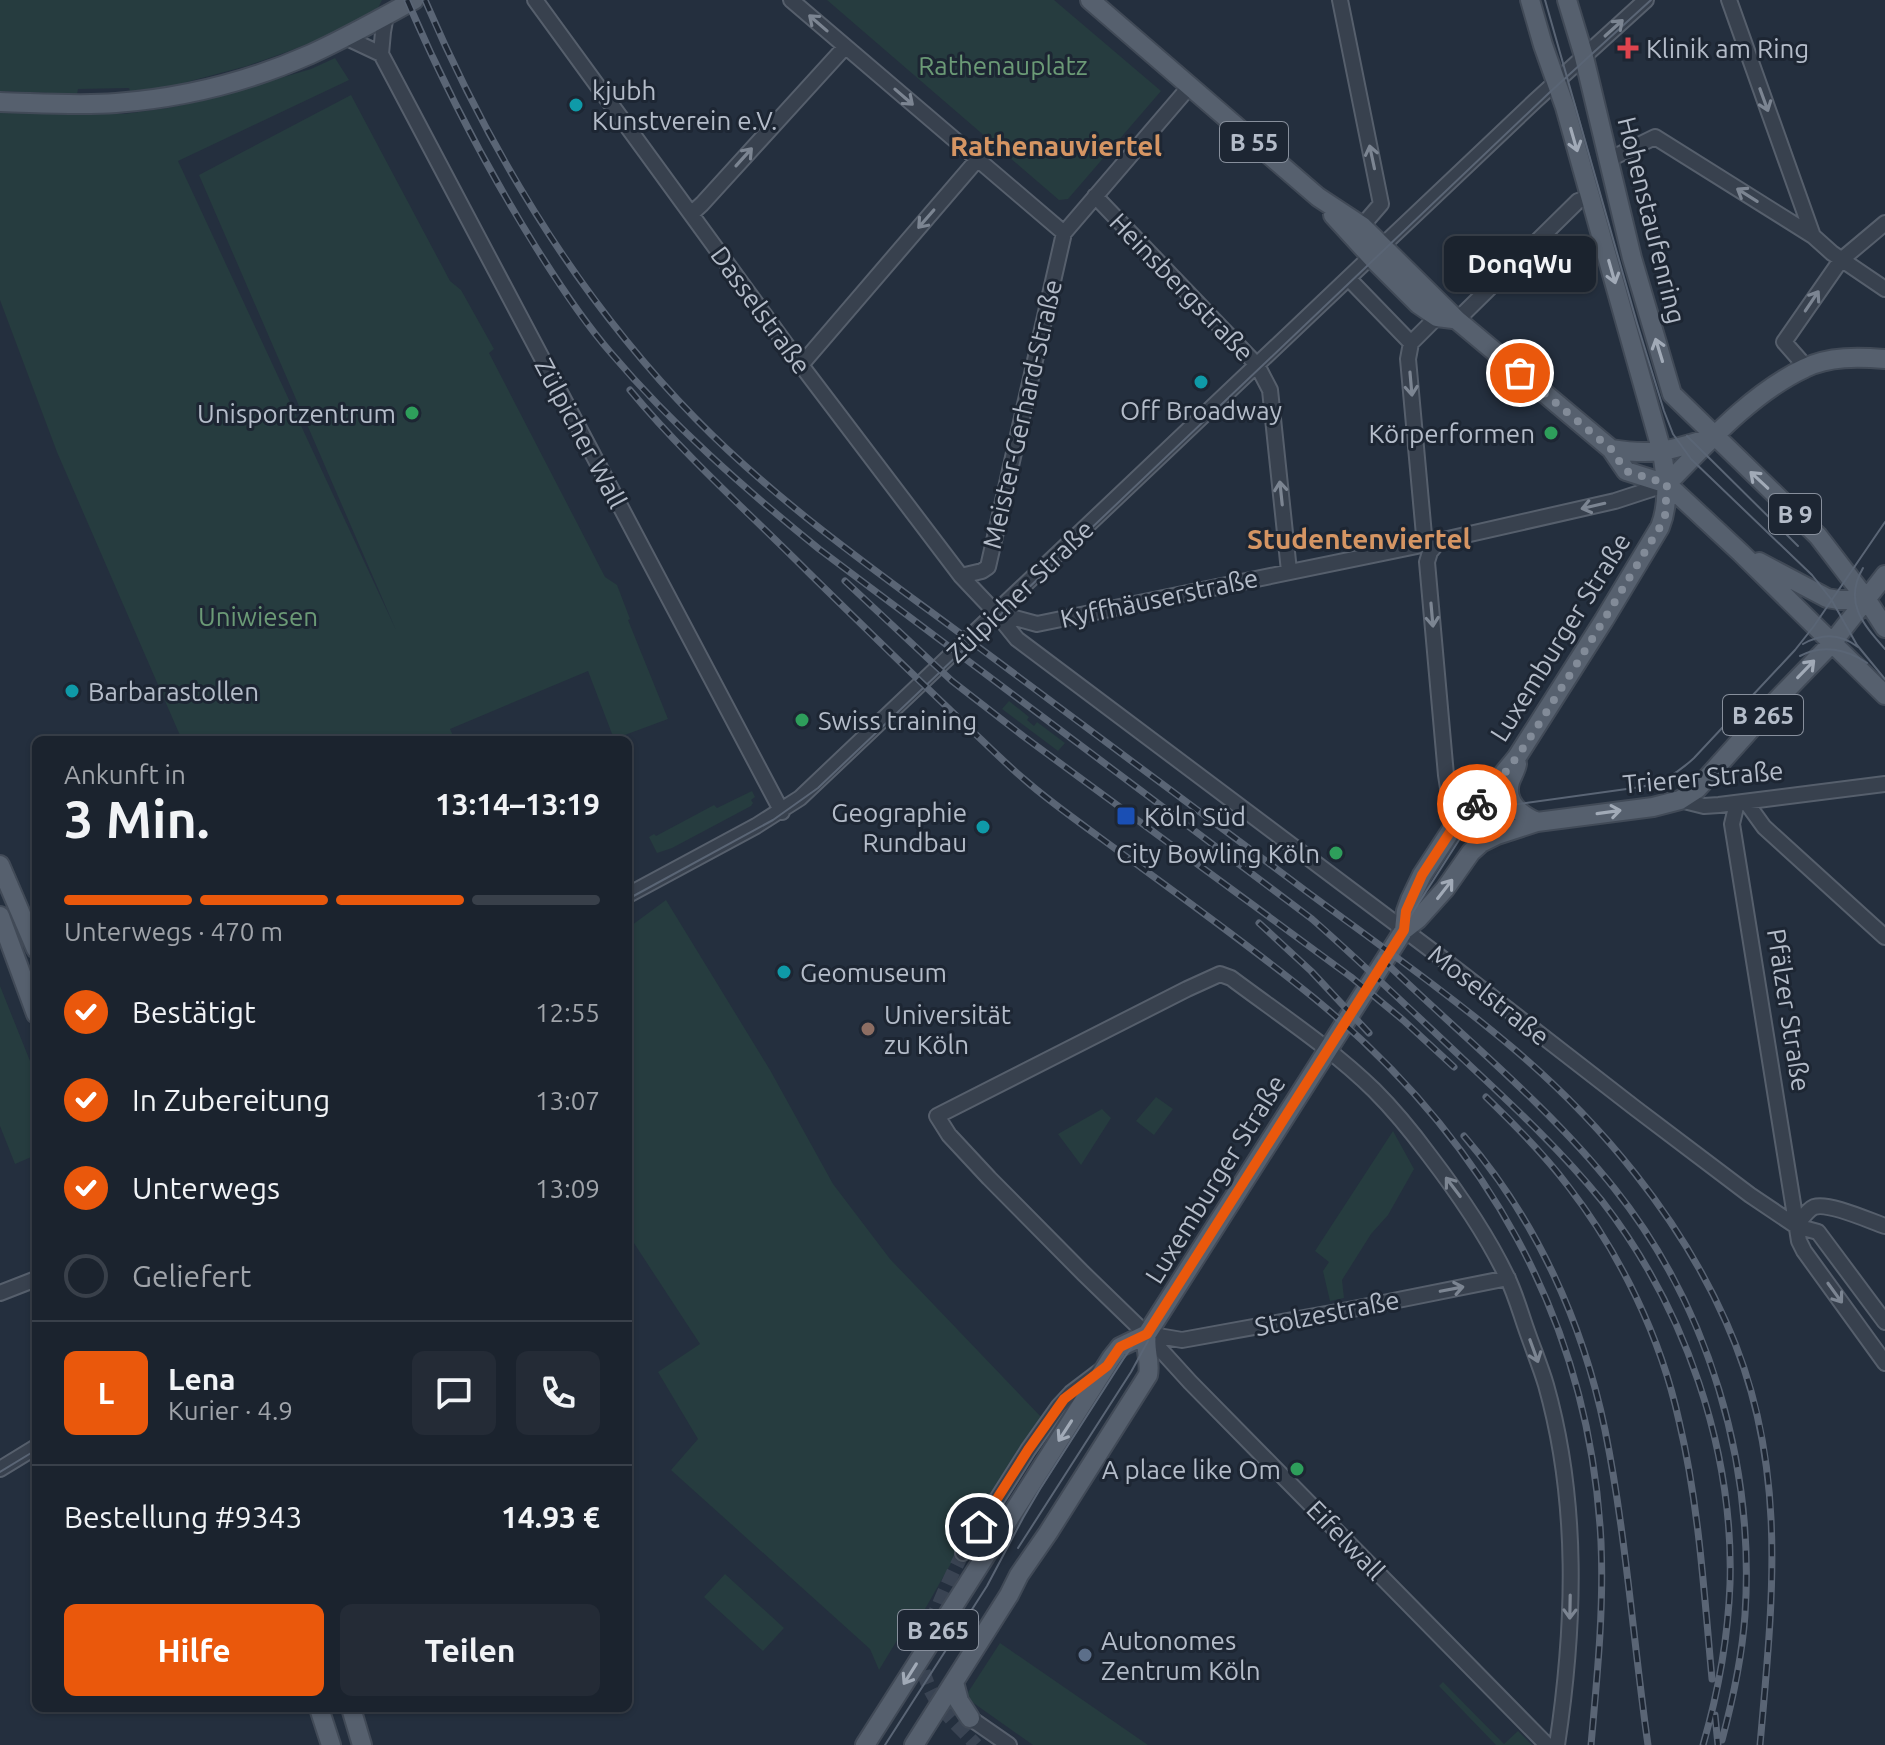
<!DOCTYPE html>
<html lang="de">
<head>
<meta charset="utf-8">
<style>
  body { margin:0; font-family:Ubuntu,sans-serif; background:#242b36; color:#f1f3f6; height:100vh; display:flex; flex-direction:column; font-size:30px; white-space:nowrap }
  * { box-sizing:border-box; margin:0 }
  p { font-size:26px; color:#a0a4aa }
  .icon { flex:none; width:44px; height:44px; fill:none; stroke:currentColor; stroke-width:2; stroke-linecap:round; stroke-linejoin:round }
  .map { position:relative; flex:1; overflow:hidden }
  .panel { position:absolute; left:32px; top:736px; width:600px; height:976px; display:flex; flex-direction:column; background:#1b232e; border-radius:12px; box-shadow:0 2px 6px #0004,0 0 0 2px #39404a }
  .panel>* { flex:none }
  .pin { position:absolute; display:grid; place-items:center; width:68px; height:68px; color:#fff; margin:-34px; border:4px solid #fff; border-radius:50%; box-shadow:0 2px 8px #0007 }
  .courier { position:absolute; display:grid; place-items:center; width:80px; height:80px; margin:-40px; border:6px solid #ea580c; border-radius:50%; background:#fff; color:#222; box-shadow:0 2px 10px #0007 }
  .bubble { position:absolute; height:56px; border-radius:12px; background:#1b232e; box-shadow:0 2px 6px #0004,0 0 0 2px #39404a; font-size:26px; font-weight:700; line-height:56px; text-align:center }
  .overview em { font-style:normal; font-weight:700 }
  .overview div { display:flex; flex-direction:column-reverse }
  .overview { display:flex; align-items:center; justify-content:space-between; height:136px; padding:0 32px }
  h1 { font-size:52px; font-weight:700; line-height:60px }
  .bar { display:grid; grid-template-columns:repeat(4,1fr); gap:12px 8px; align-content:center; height:96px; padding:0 32px }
  .bar i { height:10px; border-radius:6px; background:#39404a }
  .bar .selected { background:#ea580c }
  .bar p { grid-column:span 4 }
  .line { display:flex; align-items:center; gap:20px; padding:0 32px; border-top:2px solid #39404a }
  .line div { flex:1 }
  .round { display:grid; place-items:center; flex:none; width:84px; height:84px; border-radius:12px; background:#242b36 }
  ol { padding:0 32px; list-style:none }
  li { display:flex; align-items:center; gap:24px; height:88px }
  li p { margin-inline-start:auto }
  li .icon { padding:8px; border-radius:50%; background:#ea580c; color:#fff; stroke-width:4 }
  li:last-child { color:#a0a4aa }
  li i { width:44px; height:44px; border:4px solid #39404a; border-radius:50% }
  .primary-button { display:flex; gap:16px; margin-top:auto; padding:16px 32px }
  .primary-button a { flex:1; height:92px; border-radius:12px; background:#ea580c; color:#fff; font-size:32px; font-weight:700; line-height:92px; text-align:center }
  .primary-button a+a { background:#242b36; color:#f1f3f6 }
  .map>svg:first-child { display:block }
  .green { fill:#263c3f }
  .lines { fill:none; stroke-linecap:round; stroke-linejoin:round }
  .minor-tunnel { stroke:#3a4453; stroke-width:14; stroke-dasharray:14 7; stroke-linecap:butt }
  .minor-casing { stroke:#565f6c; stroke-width:18 }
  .major-casing { stroke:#414a57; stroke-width:22 }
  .minor { stroke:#38414e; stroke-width:14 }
  .major { stroke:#56606e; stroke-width:18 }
  .tram { stroke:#5a6575; stroke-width:2 }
  .rail-casing { stroke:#5a6575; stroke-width:7 }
  .rail { stroke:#1d2633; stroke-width:4; stroke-dasharray:12; stroke-linecap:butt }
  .oneway { stroke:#7c8592 }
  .oneway2 { stroke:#a1aab7 }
  .done { stroke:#828b98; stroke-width:8; stroke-dasharray:0 14.4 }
  .route { stroke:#ea580c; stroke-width:10 }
  .health-dot { fill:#e0444e; stroke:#1d2633; stroke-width:3 }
  .culture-dot { fill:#0f9aa8; stroke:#1d2633; stroke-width:3 }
  .leisure-dot { fill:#2e9e5b; stroke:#1d2633; stroke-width:3 }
  .transit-dot { fill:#1a4fb4; stroke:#1d2633; stroke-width:3 }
  .education-dot { fill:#8d6e63; stroke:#1d2633; stroke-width:3 }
  .service-dot { fill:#5c6f8a; stroke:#1d2633; stroke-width:3 }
  .labels { text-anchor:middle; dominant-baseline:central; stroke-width:6; stroke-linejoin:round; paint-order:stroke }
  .shield { fill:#1d2633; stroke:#878f9c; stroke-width:2 }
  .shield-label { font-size:24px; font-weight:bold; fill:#b4bcc9 }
  .poi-label { font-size:26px; fill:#b4bcc9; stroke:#1d2633; text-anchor:start }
  .park-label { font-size:26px; fill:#6b9a76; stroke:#1d2633 }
  .street-label { font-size:26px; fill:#b4bcc9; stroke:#1d2633 }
  .neighbourhood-label { font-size:28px; font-weight:bold; fill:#d59563; stroke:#1d2633 }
</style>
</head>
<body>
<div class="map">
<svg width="1885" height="1745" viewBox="0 0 1885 1745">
  <rect width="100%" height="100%" fill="#242f3e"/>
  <path class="green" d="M0 0H382L378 8 373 14 341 31 284 53 247 66 168 87 130 91 129 88 78 89 77 94 0 91Z
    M827 0H1054L1161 91 1068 199 1059 200Z
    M335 58 349 80 178 161 396 630 199 175 351 95 450 281 461 290 494 349 489 353 605 577 617 585 630 619 628 620 668 719 614 739 588 671 450 729 455 740H182L57 452 0 300V113L124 114 168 108 206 100 311 69Z
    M1009 701 1029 717 1027 720 1034 726 1037 722 1065 743 1058 751 1002 709Z
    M752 791 755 797 751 800 753 803 751 806 672 848 657 853 649 837 654 834 656 836 714 805 717 808Z
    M666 900 770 1070 833 1184 890 1259 1043 1419 958 1551 917 1623 910 1619 879 1670 870 1649 671 1470 698 1439 658 1372 700 1344 628 1234V928Z
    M0 986 36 1076V1155L15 1164 0 1126Z
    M1156 1097 1173 1109 1154 1135 1136 1121Z
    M1102 1109 1111 1118 1081 1165 1058 1134Z
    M1393 1131 1414 1169 1388 1215 1371 1234 1342 1280 1344 1298 1330 1301 1323 1271 1329 1262 1315 1251Z
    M725 1574 784 1628 763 1651 704 1597Z
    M1000 1643 1148 1745H1033L965 1697Z
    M1443 1682 1504 1744 1518 1731 1532 1745H1496L1439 1686Z"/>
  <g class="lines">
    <path class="minor-tunnel" d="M963 1553C954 1570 946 1587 939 1604 926 1632 915 1657 929 1687 939 1710 960 1727 976 1745"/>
    <defs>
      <path id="minor" d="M535 0 801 365 961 576 996 613 1017 639 1439 956 1635 1108 1750 1195 1796 1226 1818 1232 1885 1322
        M791 0 1064 233
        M1340 0 1381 204 1362 226
        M1729 0 1813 236
        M386 15 383 32 381 54 782 812
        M345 37 381 54
        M1608 160 1655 137 1813 236 1832 253 1885 289
        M1095 196 1257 365 1270 390 1289 571
        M691 214 702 204 845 47
        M1349 279 1411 343
        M1457 320 1578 201 1591 197
        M801 365 977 160
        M1806 367 1784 342 1841 260 1885 223
        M961 576 982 571 988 567 1064 233 1190 86
        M997 613 1037 624 1417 546 1423 540 1424 535 1408 359 1411 343 1437 317
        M1680 800 1704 806 1719 805 1885 784
        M1746 802 1764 827 1885 937
        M1737 803 1732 824 1799 1241 1804 1251 1885 1363
        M1454 826 1446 775 1427 562 1430 552 1439 541 1615 501 1667 484
        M628 895 756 826 800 798 1535 101 1646 0
        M1796 1226C1801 1220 1807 1210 1814 1207 1829 1202 1870 1221 1885 1226
        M0 1293 36 1279
        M1147 1334 1182 1340 1348 1310 1508 1278
        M0 1469 36 1447
        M963 1553 1028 1450 1059 1406 1071 1393 1100 1371
        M970 1718 1009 1745
        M1547 1745 1190 1382 1150 1338 1083 1273 989 1178 949 1135 937 1116 1187 989 1220 974 1231 978C1279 1014 1331 1048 1374 1090 1394 1110 1412 1132 1429 1155 1458 1193 1486 1233 1507 1277 1516 1295 1521 1315 1528 1334 1534 1351 1541 1368 1546 1385 1579 1502 1575 1626 1557 1745"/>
      <path id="major" d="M1090 0 1318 197 1362 226 1457 320 1611 449 1626 471 1667 484 1741 553 1885 695
        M1567 0 1583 53 1632 258 1672 394 1818 536 1867 600 1885 628
        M0 102C39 103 78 106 116 103 183 98 250 81 311 54 346 38 380 19 414 0
        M1333 215 1374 260 1418 304 1437 317 1453 319
        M1611 449C1654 456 1669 451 1710 438
        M1667 484C1707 443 1753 392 1805 368 1829 356 1859 357 1885 359
        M1759 562 1827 598 1839 600H1867
        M1517 764C1516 770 1512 776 1510 782 1504 803 1521 815 1537 822
        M0 865 36 949
        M0 916 36 1014
        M1404 930 1406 911 1410 900 1422 875 1454 826 1484 797 1517 757 1604 620 1660 527C1670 502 1666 477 1662 452L1565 107 1543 45 1530 0
        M954 1682 959 1701 970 1718
        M319 1708 331 1745
        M351 1708 362 1745
        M865 1745 1112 1357 1120 1347 1147 1334
        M914 1745 1009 1595 1019 1575 1048 1533 1148 1375C1151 1361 1144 1349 1147 1334L1404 930 1418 919 1445 889 1471 852 1481 843 1497 835 1537 822 1653 807 1680 800 1697 789 1775 702 1832 643 1885 575"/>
    </defs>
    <use href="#minor" class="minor-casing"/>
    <use href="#major" class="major-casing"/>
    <use href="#minor" class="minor"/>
    <use href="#major" class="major"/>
    <path class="tram" d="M1545 0 1637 323 1664 411 1673 434 1691 459 1812 575 1831 599 1857 645 1885 679
      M1687 436 1798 546
      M1863 568C1843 602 1863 624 1885 649
      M1803 644C1822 633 1840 633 1858 647
      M1800 656C1822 644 1847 649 1867 663
      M628 899 773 820 818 788 1549 93 1651 0
      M0 1472 36 1450
      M1018 1548 1131 1372 1148 1341
      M885 1745 987 1586 1023 1518 1040 1489 1124 1358 1159 1309 1461 837 1481 819 1498 809 1512 805 1641 787C1662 783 1678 773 1694 758L1795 650 1814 626 1885 522"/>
    <defs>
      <path id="rail" d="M407 0C444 86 487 169 537 249 559 284 583 321 611 353 673 426 745 489 819 549L1312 919C1363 964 1413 1012 1463 1059 1511 1104 1560 1149 1602 1201 1685 1308 1734 1449 1730 1584 1728 1638 1718 1693 1703 1745
        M425 0C490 152 579 299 695 418 776 501 872 568 965 637 1080 723 1195 808 1310 894 1379 945 1449 994 1514 1049 1601 1123 1679 1216 1726 1322 1789 1462 1773 1597 1760 1745
        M630 390C684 455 748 512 808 572 861 624 913 675 967 726 986 744 1005 763 1025 780 1049 801 1076 820 1102 839 1173 891 1245 942 1314 998 1484 1138 1590 1319 1601 1542 1604 1610 1597 1678 1591 1745
        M845 581 952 681 1023 736 1351 977 1403 1020 1454 1067
        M1259 923 1311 971 1369 1033
        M1381 958C1459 1034 1546 1103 1614 1188 1709 1307 1755 1464 1745 1615 1742 1657 1733 1699 1722 1740
        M1486 1097C1515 1125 1544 1154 1568 1186 1620 1253 1661 1338 1679 1421 1699 1505 1704 1593 1712 1679
        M1464 1136C1536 1219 1583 1323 1605 1430 1626 1534 1633 1640 1648 1745
        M1715 1715 1718 1745"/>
    </defs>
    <use href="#rail" class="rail-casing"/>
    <use href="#rail" class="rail"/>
  </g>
  <defs><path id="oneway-shaft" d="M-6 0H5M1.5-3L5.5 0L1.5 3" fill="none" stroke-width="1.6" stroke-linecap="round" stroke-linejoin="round" transform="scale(2)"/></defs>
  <g class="oneway">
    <use href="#oneway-shaft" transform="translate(818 23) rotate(-139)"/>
    <use href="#oneway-shaft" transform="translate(1614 28) rotate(-42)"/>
    <use href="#oneway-shaft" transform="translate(904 97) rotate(41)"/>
    <use href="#oneway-shaft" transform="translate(1764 100) rotate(70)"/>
    <use href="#oneway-shaft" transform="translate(744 157) rotate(-48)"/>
    <use href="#oneway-shaft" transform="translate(1372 157) rotate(-102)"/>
    <use href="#oneway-shaft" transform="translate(1747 195) rotate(-148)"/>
    <use href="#oneway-shaft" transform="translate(926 219) rotate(131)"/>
    <use href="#oneway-shaft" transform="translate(1812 301) rotate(-56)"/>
    <use href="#oneway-shaft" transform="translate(1411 384) rotate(85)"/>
    <use href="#oneway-shaft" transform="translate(1281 493) rotate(-96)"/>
    <use href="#oneway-shaft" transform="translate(1593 506) rotate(167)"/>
    <use href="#oneway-shaft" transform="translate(1432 615) rotate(85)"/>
    <use href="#oneway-shaft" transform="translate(1453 1187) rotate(-127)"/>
    <use href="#oneway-shaft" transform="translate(1452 1289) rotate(-11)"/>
    <use href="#oneway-shaft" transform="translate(1835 1293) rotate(54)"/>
    <use href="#oneway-shaft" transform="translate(1534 1351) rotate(70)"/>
    <use href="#oneway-shaft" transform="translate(1570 1607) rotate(91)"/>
  </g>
  <g class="oneway2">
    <use href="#oneway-shaft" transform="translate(1574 140) rotate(74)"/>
    <use href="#oneway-shaft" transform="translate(1612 272) rotate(74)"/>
    <use href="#oneway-shaft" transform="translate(1659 350) rotate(-107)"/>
    <use href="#oneway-shaft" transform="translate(1759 480) rotate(-137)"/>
    <use href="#oneway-shaft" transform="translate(1806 669) rotate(-46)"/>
    <use href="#oneway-shaft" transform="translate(1609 812) rotate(-8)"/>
    <use href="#oneway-shaft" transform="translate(1445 889) rotate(-52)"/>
    <use href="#oneway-shaft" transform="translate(1065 1431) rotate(123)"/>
    <use href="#oneway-shaft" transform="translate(910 1674) rotate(122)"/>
  </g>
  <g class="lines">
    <path class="done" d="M1477 804C1510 772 1534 732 1557 695 1593 639 1626 583 1660 527L1665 516 1667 484 1626 471 1611 449 1520 373"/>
    <path class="route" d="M979 1527 1028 1450 1064 1399 1107 1366 1120 1347 1147 1334 1404 930 1406 911 1422 875 1454 826 1477 804"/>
  </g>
  <path class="health-dot" d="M1624 36h8v8h8v8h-8v8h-8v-8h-8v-8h8z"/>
  <g class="culture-dot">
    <circle cx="576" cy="105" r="8"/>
    <circle cx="1201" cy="382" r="8"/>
    <circle cx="72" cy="691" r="8"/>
    <circle cx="983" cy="827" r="8"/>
    <circle cx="784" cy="972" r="8"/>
  </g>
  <g class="leisure-dot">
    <circle cx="412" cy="413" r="8"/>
    <circle cx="1551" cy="433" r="8"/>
    <circle cx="802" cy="720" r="8"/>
    <circle cx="1336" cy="853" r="8"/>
    <circle cx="1297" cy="1469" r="8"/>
  </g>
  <rect class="transit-dot" x="1116" y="806" width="20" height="20" rx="4"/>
  <circle class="education-dot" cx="868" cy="1029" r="8"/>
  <circle class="service-dot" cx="1085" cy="1655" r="8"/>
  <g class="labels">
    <g class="shield">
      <rect x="1220" y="122" width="68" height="40" rx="6"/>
      <rect x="1769" y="494" width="52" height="40" rx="6"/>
      <rect x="1723" y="695" width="80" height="40" rx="6"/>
      <rect x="898" y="1610" width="80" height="40" rx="6"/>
    </g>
    <g class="shield-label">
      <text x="1254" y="142">B 55</text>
      <text x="1795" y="514">B 9</text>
      <text x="1763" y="715">B 265</text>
      <text x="938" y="1630">B 265</text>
    </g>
    <g class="poi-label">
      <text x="1646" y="48">Klinik am Ring</text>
      <text x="592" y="90">kjubh<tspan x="592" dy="30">Kunstverein e.V.</tspan></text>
      <text x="1201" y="410" text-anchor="middle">Off Broadway</text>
      <text x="396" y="413" text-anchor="end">Unisportzentrum</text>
      <text x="1535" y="433" text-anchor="end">Körperformen</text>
      <text x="88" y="691">Barbarastollen</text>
      <text x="818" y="720">Swiss training</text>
      <text x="967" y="812" text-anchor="end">Geographie<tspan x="967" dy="30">Rundbau</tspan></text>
      <text x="1144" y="816">Köln Süd</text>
      <text x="1320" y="853" text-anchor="end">City Bowling Köln</text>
      <text x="800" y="972">Geomuseum</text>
      <text x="884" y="1014">Universität<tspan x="884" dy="30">zu Köln</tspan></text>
      <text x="1281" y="1469" text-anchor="end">A place like Om</text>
      <text x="1101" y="1640">Autonomes<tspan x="1101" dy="30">Zentrum Köln</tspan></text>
    </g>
    <g class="park-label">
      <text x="1003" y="65">Rathenauplatz</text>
      <text x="258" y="616">Uniwiesen</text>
    </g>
    <g class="street-label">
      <text transform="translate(1652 220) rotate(76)">Hohenstaufenring</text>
      <text transform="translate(1182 287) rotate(46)">Heinsbergstraße</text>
      <text transform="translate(761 310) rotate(54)">Dasselstraße</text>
      <text transform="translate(1022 414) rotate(-77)">Meister-Gerhard-Straße</text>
      <text transform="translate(581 433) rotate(62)">Zülpicher Wall</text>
      <text transform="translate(1020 591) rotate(-44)">Zülpicher Straße</text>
      <text transform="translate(1159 598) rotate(-12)">Kyffhäuserstraße</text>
      <text transform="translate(1560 637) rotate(-58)">Luxemburger Straße</text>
      <text transform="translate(1703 777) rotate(-5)">Trierer Straße</text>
      <text transform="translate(1489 995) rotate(38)">Moselstraße</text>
      <text transform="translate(1789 1010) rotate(81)">Pfälzer Straße</text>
      <text transform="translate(1215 1179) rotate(-58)">Luxemburger Straße</text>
      <text transform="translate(1327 1313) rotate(-11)">Stolzestraße</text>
      <text transform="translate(1346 1540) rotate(46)">Eifelwall</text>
    </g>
    <g class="neighbourhood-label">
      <text x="1056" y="145">Rathenauviertel</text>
      <text x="1359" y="538">Studentenviertel</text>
    </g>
  </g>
</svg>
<div class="pin" style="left:1520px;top:373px;background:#ea580c"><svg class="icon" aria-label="bag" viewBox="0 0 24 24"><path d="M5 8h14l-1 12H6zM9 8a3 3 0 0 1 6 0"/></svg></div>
<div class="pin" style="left:979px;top:1527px;background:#1f2937"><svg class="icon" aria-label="home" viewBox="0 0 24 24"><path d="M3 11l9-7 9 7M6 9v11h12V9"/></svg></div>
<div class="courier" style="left:1477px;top:804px"><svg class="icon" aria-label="bike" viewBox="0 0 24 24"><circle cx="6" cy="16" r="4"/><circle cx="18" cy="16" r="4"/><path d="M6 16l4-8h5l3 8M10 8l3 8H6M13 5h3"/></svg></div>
<div class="bubble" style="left:1444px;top:236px;width:152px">DonqWu</div>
<section class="panel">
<div class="overview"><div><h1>3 Min.</h1><p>Ankunft in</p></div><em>13:14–13:19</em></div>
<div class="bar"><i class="selected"></i><i class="selected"></i><i class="selected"></i><i></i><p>Unterwegs · 470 m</p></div>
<ol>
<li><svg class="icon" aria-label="check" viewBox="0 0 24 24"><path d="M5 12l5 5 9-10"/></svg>Bestätigt<p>12:55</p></li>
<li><svg class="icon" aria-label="check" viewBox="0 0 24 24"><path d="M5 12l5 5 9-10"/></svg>In Zubereitung<p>13:07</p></li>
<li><svg class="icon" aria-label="check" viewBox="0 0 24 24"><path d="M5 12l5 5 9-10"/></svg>Unterwegs<p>13:09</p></li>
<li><i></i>Geliefert</li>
</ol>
<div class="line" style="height:144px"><b class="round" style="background:#ea580c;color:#fff">L</b><div><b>Lena</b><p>Kurier · 4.9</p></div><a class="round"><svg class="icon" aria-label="chat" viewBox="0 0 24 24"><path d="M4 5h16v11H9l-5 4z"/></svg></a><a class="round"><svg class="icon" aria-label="phone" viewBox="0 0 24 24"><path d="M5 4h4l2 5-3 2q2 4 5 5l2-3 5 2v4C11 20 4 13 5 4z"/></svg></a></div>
<div class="line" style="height:104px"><div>Bestellung #9343</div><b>14.93 €</b></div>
<div class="primary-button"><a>Hilfe</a><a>Teilen</a></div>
</section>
</div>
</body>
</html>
